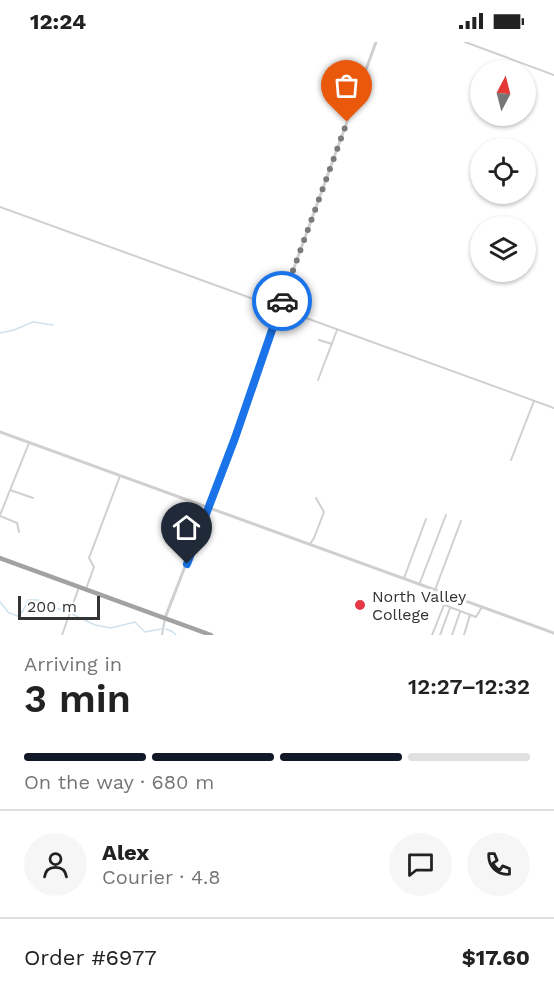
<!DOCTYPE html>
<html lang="en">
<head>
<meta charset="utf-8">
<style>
  body { margin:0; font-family:"Work Sans",sans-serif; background:#f6f6f6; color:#222; height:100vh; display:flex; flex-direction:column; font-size:22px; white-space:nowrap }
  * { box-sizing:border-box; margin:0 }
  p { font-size:20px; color:#767676 }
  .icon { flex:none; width:33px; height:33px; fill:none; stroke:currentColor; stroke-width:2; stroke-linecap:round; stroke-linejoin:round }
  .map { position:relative; height:593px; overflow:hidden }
  .side { display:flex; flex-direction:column; background:#fff; flex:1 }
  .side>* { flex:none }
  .needle { width:39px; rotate:7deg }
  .buttons { position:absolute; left:470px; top:18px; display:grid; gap:12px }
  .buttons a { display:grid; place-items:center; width:66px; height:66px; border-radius:50%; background:#fff; box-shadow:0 2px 4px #0004; font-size:30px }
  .scale { position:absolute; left:18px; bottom:15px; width:82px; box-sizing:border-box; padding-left:6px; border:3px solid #333; border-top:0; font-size:16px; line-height:21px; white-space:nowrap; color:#333; -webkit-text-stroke:4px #fff; paint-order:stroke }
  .pin { position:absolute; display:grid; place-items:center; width:51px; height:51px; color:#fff; margin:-62px -26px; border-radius:50% 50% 50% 0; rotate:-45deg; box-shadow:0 0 6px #0007 }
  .pin .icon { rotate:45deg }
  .courier { position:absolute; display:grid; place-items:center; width:60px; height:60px; margin:-30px; border:4px solid #1a73e8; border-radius:50%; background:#fff; color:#222; box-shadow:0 2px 8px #0007 }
  .headline em { font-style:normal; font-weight:600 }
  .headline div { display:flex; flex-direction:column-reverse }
  .headline { display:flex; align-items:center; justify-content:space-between; height:102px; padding:0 24px }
  h1 { font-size:39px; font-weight:600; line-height:45px }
  .bar { display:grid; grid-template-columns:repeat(4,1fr); gap:9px 6px; align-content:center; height:72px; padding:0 24px }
  .bar i { height:8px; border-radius:4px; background:#e0e0e0 }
  .bar .selected { background:#111827 }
  .bar p { grid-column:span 4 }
  .line { display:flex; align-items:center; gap:15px; padding:0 24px; border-top:2px solid #e0e0e0 }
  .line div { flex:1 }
  .round { display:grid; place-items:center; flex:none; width:63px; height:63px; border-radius:32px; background:#f6f6f6 }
  .status { display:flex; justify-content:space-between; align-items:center; height:42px; padding:0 30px; background:#fff; direction:ltr }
  .status svg { height:16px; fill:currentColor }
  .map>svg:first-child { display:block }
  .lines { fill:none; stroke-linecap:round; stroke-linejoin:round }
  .stream { stroke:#cfe2ee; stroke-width:1.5 }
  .minor { stroke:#d0d0d0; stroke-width:2 }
  .tertiary { stroke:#d0d0d0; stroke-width:3 }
  .trunk { stroke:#a2a2a2; stroke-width:4.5 }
  .done { stroke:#7a7a7a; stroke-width:6; stroke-dasharray:0 10.8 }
  .route { stroke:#1a73e8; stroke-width:8 }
  .poi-dot { fill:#e63946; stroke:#fff; stroke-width:2 }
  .labels { text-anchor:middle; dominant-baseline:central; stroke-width:6; stroke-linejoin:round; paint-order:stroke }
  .poi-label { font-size:16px; fill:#333; stroke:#fff; text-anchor:start }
</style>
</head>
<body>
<div class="status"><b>12:24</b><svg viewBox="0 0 49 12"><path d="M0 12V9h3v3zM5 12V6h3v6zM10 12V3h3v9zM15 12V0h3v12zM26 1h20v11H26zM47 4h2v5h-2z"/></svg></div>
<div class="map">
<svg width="554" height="593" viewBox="0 0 554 593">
  <rect width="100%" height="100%" fill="#fff"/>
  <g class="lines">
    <path class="stream" d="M0 291 14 288 33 280 53 283
      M0 560 9 571 18 574 23 569 28 558H38L47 563 68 570
      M72 572 95 583 111 586 135 580 145 590 161 587
      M166 587 173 590 176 593"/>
    <path class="minor" d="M465 0 554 33
      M0 165 554 366
      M319 298 332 302
      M318 338 337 288
      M511 418 534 359
      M10 448 33 456
      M0 473 29 401
      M0 474 17 481 19 490
      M310 502 314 496 324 470 316 456
      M404 536 426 477
      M419 543 446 473
      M86 547 94 525 89 516 120 434
      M435 548 461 479
      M446 552 442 562 476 575 482 565
      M62 593 79 545
      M162 593 165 576
      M432 593 444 563
      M440 593 450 566
      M452 593 460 570
      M464 593 470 573"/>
    <path class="tertiary" d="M0 390 554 591
      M165 576 235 396 279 267 376 0"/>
    <path class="trunk" d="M0 516 211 593"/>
  </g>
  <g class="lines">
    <path class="done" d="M282 259 347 80"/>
    <path class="route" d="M187 522 235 396 282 259"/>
  </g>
  <circle class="poi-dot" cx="360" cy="563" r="6"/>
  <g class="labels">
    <g class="poi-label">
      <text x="372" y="554">North Valley<tspan x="372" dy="18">College</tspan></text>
    </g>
  </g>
</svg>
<div class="buttons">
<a><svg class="needle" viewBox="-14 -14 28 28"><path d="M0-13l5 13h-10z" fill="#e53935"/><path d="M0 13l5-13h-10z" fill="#767676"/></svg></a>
<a><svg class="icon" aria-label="locate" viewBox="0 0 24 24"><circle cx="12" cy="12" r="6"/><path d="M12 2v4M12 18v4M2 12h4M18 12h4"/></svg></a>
<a><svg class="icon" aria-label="layers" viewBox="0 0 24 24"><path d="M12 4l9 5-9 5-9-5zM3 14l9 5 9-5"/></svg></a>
</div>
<div class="scale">200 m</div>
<div class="pin" style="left:347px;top:80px;background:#ea580c"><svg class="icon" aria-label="bag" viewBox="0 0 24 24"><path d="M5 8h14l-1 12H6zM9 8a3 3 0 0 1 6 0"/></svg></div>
<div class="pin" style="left:187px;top:522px;background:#1f2937"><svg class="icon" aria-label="home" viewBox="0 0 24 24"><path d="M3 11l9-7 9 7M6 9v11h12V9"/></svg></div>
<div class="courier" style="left:282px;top:259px"><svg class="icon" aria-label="car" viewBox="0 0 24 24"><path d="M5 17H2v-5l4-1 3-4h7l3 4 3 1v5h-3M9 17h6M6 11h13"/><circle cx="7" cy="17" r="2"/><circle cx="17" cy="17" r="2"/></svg></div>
</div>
<section class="side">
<div class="headline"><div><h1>3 min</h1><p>Arriving in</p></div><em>12:27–12:32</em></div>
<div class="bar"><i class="selected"></i><i class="selected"></i><i class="selected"></i><i></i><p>On the way · 680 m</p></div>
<div class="line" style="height:108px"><a class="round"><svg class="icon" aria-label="person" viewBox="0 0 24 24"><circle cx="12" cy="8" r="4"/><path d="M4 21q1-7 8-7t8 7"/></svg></a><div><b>Alex</b><p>Courier · 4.8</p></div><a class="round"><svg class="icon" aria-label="chat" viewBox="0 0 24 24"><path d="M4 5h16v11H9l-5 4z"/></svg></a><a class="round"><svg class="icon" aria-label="phone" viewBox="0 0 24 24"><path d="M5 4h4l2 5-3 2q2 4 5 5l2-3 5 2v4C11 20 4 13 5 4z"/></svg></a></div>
<div class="line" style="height:78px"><div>Order #6977</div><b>$17.60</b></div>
</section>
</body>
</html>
